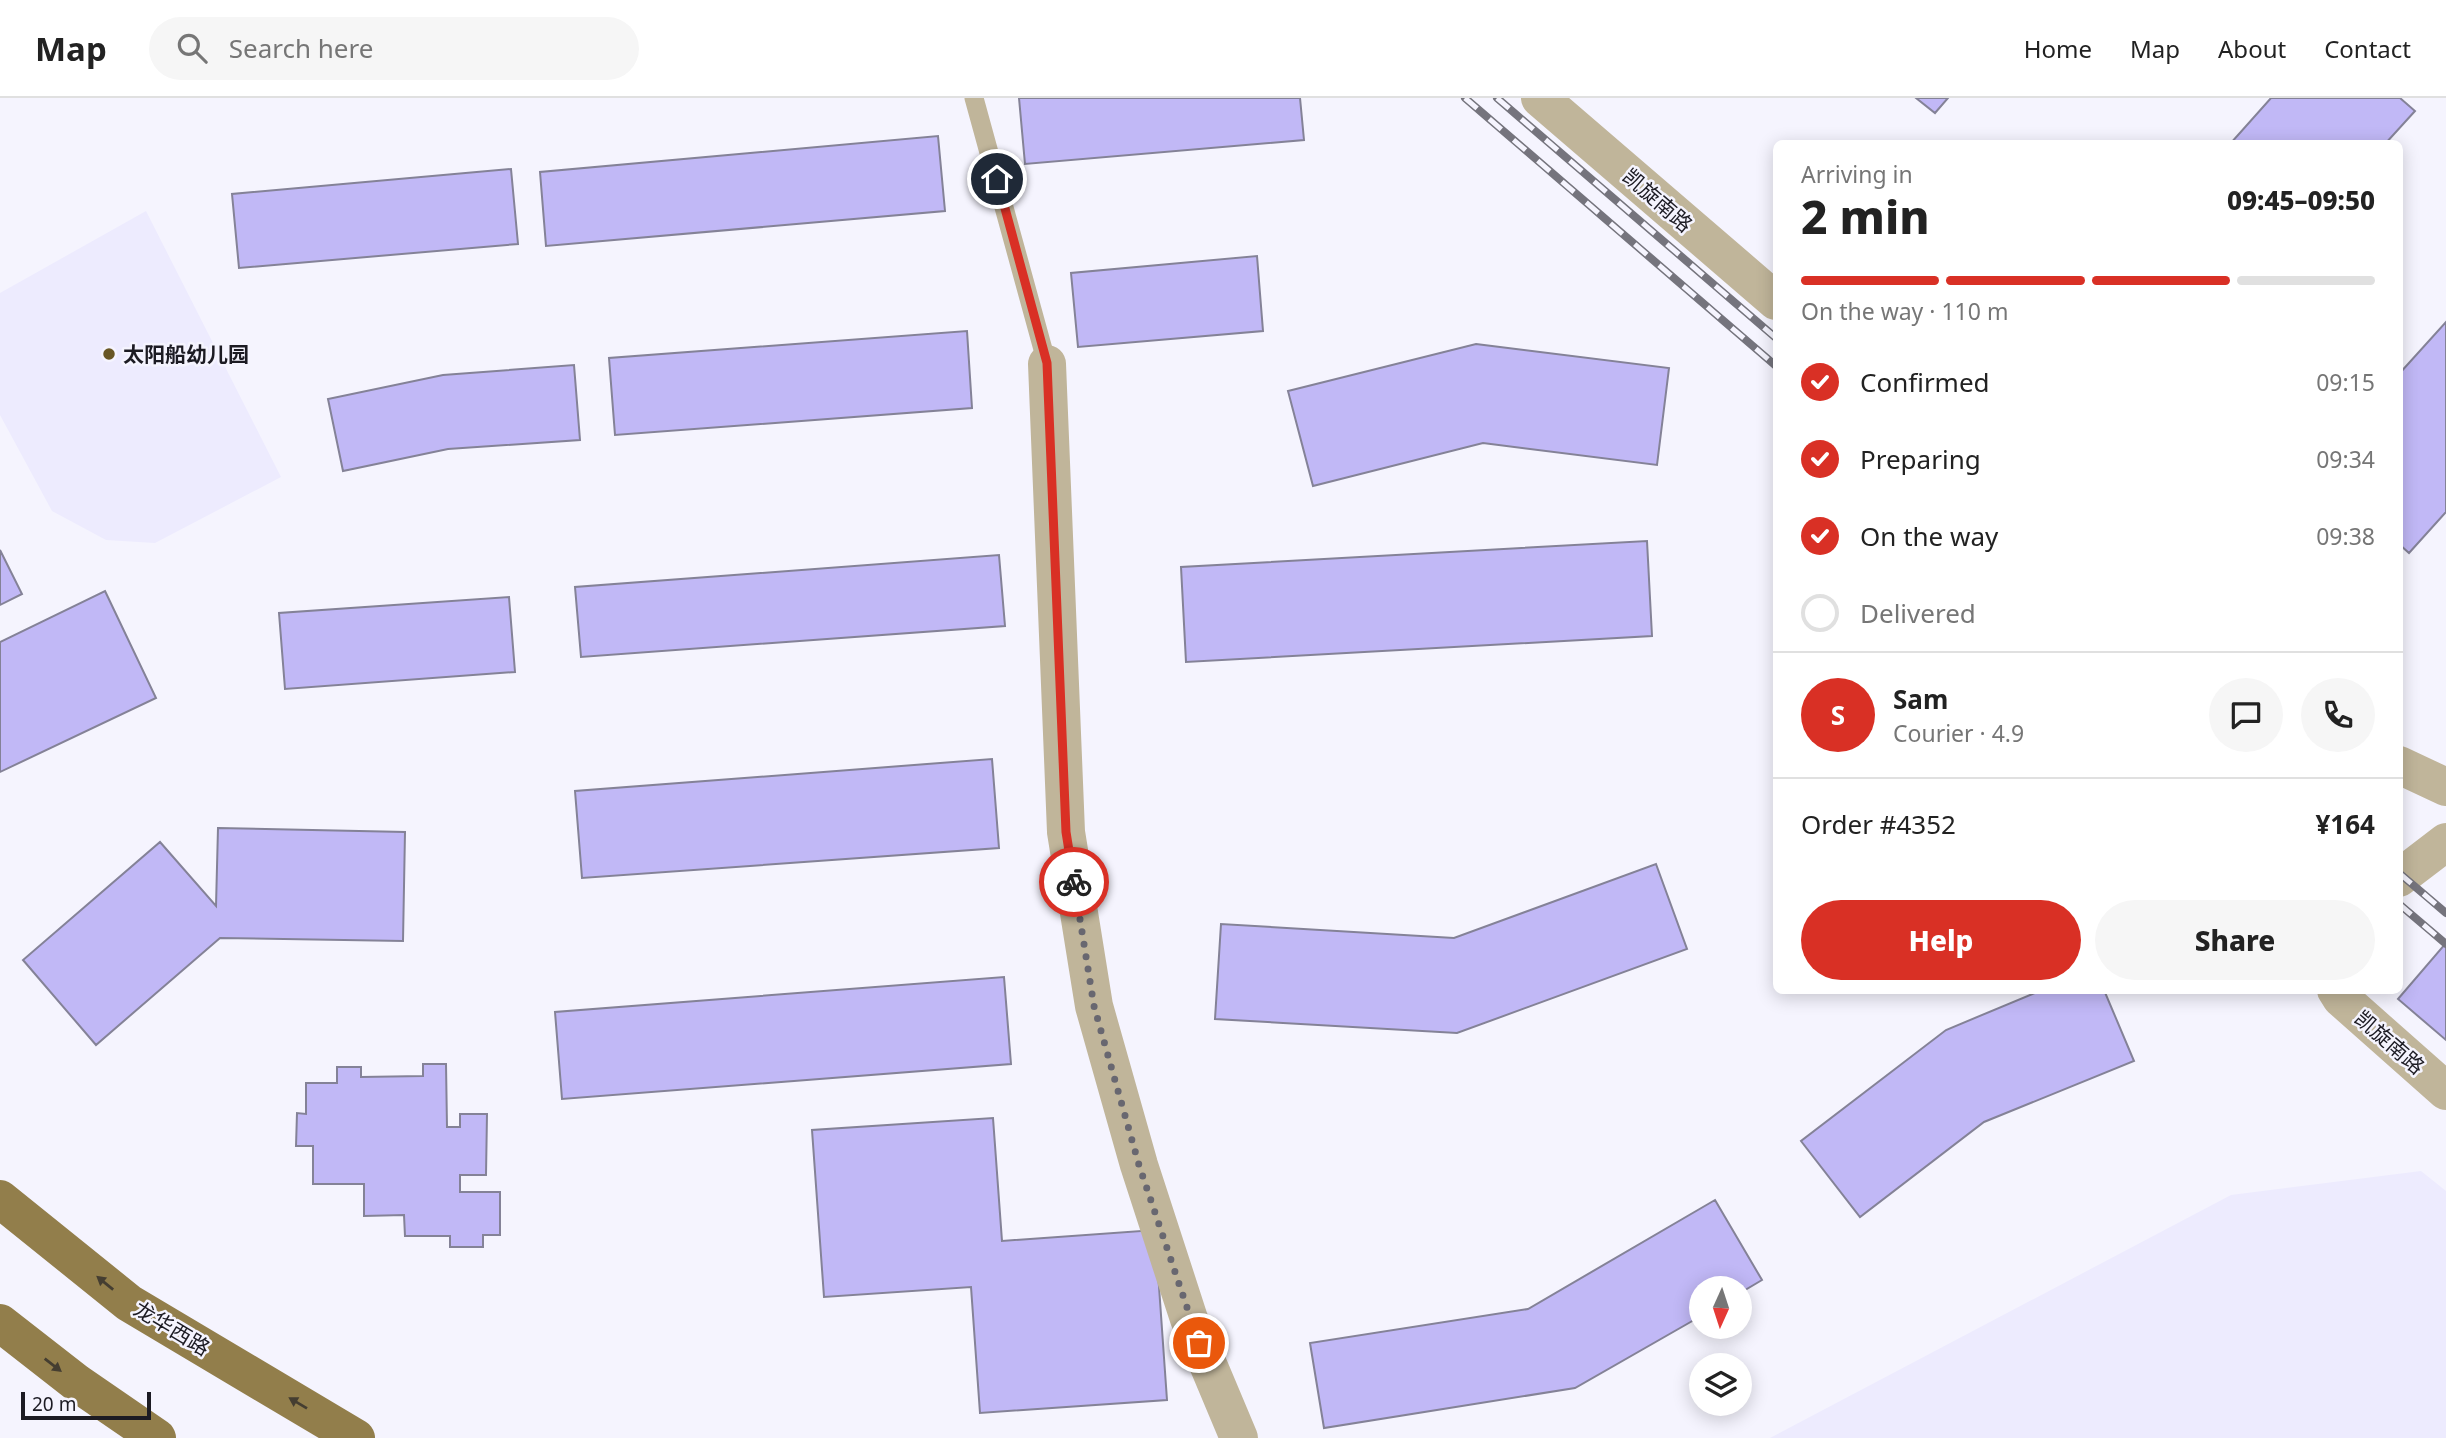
<!DOCTYPE html>
<html lang="en">
<head>
<meta charset="utf-8">
<style>
  body { margin:0; font-family:"Noto Sans","Noto Sans SC",sans-serif; background:#f6f6f6; color:#222; height:100vh; display:flex; flex-direction:column; font-size:26px; white-space:nowrap }
  * { box-sizing:border-box; margin:0 }
  p { font-size:23px; color:#767676 }
  .icon { flex:none; width:38px; height:38px; fill:none; stroke:currentColor; stroke-width:2; stroke-linecap:round; stroke-linejoin:round }
  .map { position:relative; flex:1; overflow:hidden }
  .details { position:absolute; left:1773px; top:42px; width:630px; height:854px; display:flex; flex-direction:column; background:#fff; border-radius:10px; box-shadow:0 4px 18px #0003 }
  .details>* { flex:none }
  .needle { width:46px; rotate:183deg }
  .tools { position:absolute; left:1689px; top:1178px; display:grid; gap:14px }
  .tools a { display:grid; place-items:center; width:63px; height:63px; border-radius:50%; background:#fff; box-shadow:0 4px 18px #0003; font-size:35px }
  .scale { position:absolute; left:21px; bottom:18px; width:130px; box-sizing:border-box; padding-left:7px; border:4px solid #1c1b23; border-top:0; font-size:19px; line-height:24px; white-space:nowrap; color:#1c1b23; -webkit-text-stroke:5px #f5f4fe; paint-order:stroke }
  .pin { position:absolute; display:grid; place-items:center; width:60px; height:60px; color:#fff; margin:-30px; border:4px solid #fff; border-radius:50%; box-shadow:0 2px 7px #0007 }
  .courier { position:absolute; display:grid; place-items:center; width:70px; height:70px; margin:-35px; border:5px solid #d93025; border-radius:50%; background:#fff; color:#222; box-shadow:0 2px 9px #0007 }
  .headline em { font-style:normal; font-weight:800 }
  .headline div { display:flex; flex-direction:column-reverse }
  .headline { display:flex; align-items:center; justify-content:space-between; height:119px; padding:0 28px }
  h1 { font-size:46px; font-weight:800; line-height:52px }
  .bar { display:grid; grid-template-columns:repeat(4,1fr); gap:10px 7px; align-content:center; height:84px; padding:0 28px }
  .bar i { height:9px; border-radius:5px; background:#e0e0e0 }
  .bar .active { background:#d93025 }
  .bar p { grid-column:span 4 }
  .line { display:flex; align-items:center; gap:18px; padding:0 28px; border-top:2px solid #e0e0e0 }
  .line div { flex:1 }
  .round { display:grid; place-items:center; flex:none; width:74px; height:74px; border-radius:37px; background:#f6f6f6 }
  ol { padding:0 28px; list-style:none }
  li { display:flex; align-items:center; gap:21px; height:77px }
  li p { margin-inline-start:auto }
  li .icon { padding:7px; border-radius:50%; background:#d93025; color:#fff; stroke-width:4 }
  li:last-child { color:#767676 }
  li i { width:38px; height:38px; border:4px solid #e0e0e0; border-radius:50% }
  .primary-button { display:flex; gap:14px; margin-top:auto; padding:14px 28px }
  .primary-button a { flex:1; height:80px; border-radius:42px; background:#d93025; color:#fff; font-size:28px; font-weight:800; line-height:80px; text-align:center }
  .primary-button a+a { background:#f6f6f6; color:#222 }
  header { display:flex; align-items:center; gap:42px; box-sizing:border-box; height:98px; padding:0 35px; background:#fff; border-bottom:2px solid #e0e0e0 }
  header strong { font-size:33px }
  nav { display:flex; gap:38px; margin-inline-start:auto; font-size:24px }
  .search { width:490px; height:63px; background:#f6f6f6; display:flex; align-items:center; gap:18px; box-sizing:border-box; padding:0 24px; border-radius:38px; color:#767676; font-size:26px }
  .map>svg:first-child { display:block }
  .built { fill:#edebfe }
  .building { fill:#c1b8f6; stroke:#848297; stroke-width:2 }
  .lines { fill:none; stroke-linecap:round; stroke-linejoin:round }
  .lane { stroke:#c0b59a; stroke-width:19 }
  .street { stroke:#c0b59a; stroke-width:38 }
  .primary { stroke:#927e4b; stroke-width:38 }
  .rail-casing { stroke:#75747d; stroke-width:8 }
  .rail { stroke:#f5f4fe; stroke-width:5; stroke-dasharray:16; stroke-linecap:butt }
  .oneway { fill:#453e31 }
  .done { stroke:#686770; stroke-width:7; stroke-dasharray:0 12.6 }
  .route { stroke:#d93025; stroke-width:9 }
  .poi-dot { fill:#685624; stroke:#f5f4fe; stroke-width:2.5 }
  .labels { text-anchor:middle; dominant-baseline:central; stroke-width:5; stroke-linejoin:round; paint-order:stroke }
  .street-label { font-size:21px; fill:#1c1b23; stroke:#f5f4fe }
  .poi-label { font-size:21px; font-weight:bold; fill:#1c1b23; stroke:#f5f4fe; text-anchor:start }
</style>
</head>
<body>
<header>
<strong>Map</strong>
<div class="search"><svg class="icon" aria-label="search" viewBox="0 0 24 24"><circle cx="10" cy="10" r="6"/><path d="M15 15l6 6"/></svg>Search here</div>
<nav><a>Home</a><a>Map</a><a>About</a><a>Contact</a></nav>
</header>
<div class="map">
<svg width="2446" height="1340" viewBox="0 0 2446 1340">
  <rect width="100%" height="100%" fill="#f5f4fe"/>
  <path class="built" d="M146 113 281 379 155 445 106 442 52 413 0 317V195Z
    M2421 1073 2446 1093V1340H1770L2231 1097Z"/>
  <path class="building" d="M1019 0H1300L1304 42 1025 66Z
    M1916 0H1948L1935 15Z
    M2271 0H2400L2415 13 2385 46H2230Z
    M938 38 945 113 546 148 540 74Z
    M511 71 518 146 239 170 232 96Z
    M1257 158 1263 233 1078 249 1071 175Z
    M2446 224V414L2409 455 2399 446V276Z
    M967 233 972 310 615 337 609 260Z
    M1476 246 1669 270 1657 367 1483 345 1313 388 1288 293Z
    M574 267 580 342 448 351 343 373 328 301 443 277Z
    M1647 443 1652 538 1186 564 1181 469Z
    M0 452 22 496 0 507Z
    M999 457 1005 528 581 559 575 489Z
    M105 493 156 600 0 674V544Z
    M509 499 515 574 285 591 279 515Z
    M992 661 999 750 582 780 575 693Z
    M218 730 405 734 403 843 220 840 96 947 23 862 160 744 216 808Z
    M1656 766 1687 851 1457 935 1215 921 1221 826 1454 840Z
    M2446 845V942L2398 901Z
    M1004 879 1011 966 562 1001 555 914Z
    M2042 892H2104L2134 963 1984 1024 1860 1119 1801 1043 1946 932Z
    M423 966H446L447 1029H460V1016H487L486 1077H460V1094H500V1137H483V1149H450V1138H405L404 1117 364 1118V1086H313V1048H296L297 1015 306 1016V985H337V969H361V979L423 978Z
    M993 1020 1002 1143 1155 1132 1167 1302 980 1315 971 1189 824 1199 812 1032Z
    M1715 1102 1762 1182 1740 1195V1190H1701V1218L1575 1290 1324 1330 1310 1245 1528 1211Z"/>
  <g class="lines">
    <path class="lane" d="M974 0 1047 266"/>
    <path class="street" d="M1540 0 1776 203
      M1047 266 1066 734 1094 908 1139 1067 1189 1221 1239 1340
      M2399 667 2446 689
      M2399 780 2446 744
      M2336 892 2341 900 2446 993"/>
    <path class="primary" d="M0 1101 129 1205 356 1340
      M0 1225 77 1285 157 1340"/>
    <defs>
      <path id="rail" d="M1465 0 1776 268
        M1497 0 1776 240
        M2399 775 2446 815
        M2399 806 2446 846"/>
    </defs>
    <use href="#rail" class="rail-casing"/>
    <use href="#rail" class="rail"/>
  </g>
  <defs><path id="oneway-solid" d="M-6-.8H1V-3.2L6.5 0L1 3.2V.8H-6Z" transform="scale(1.75)"/></defs>
  <g class="oneway">
    <use href="#oneway-solid" transform="translate(105 1185) rotate(-141)"/>
    <use href="#oneway-solid" transform="translate(53 1267) rotate(38)"/>
    <use href="#oneway-solid" transform="translate(298 1305) rotate(-149)"/>
  </g>
  <g class="lines">
    <path class="done" d="M1074 784 1094 908 1139 1067 1199 1245"/>
    <path class="route" d="M997 81 1047 265 1066 734 1074 784"/>
  </g>
  <circle class="poi-dot" cx="109" cy="256" r="7"/>
  <g class="labels">
    <g class="street-label">
      <text transform="translate(1658 102) rotate(41)">凯旋南路</text>
      <text transform="translate(2390 944) rotate(41)">凯旋南路</text>
      <text transform="translate(172 1230) rotate(31)">龙华西路</text>
    </g>
    <g class="poi-label">
      <text x="123" y="256">太阳船幼儿园</text>
    </g>
  </g>
</svg>
<div class="tools">
<a><svg class="needle" viewBox="-14 -14 28 28"><path d="M0-13l5 13h-10z" fill="#e53935"/><path d="M0 13l5-13h-10z" fill="#767676"/></svg></a>
<a><svg class="icon" aria-label="layers" viewBox="0 0 24 24"><path d="M12 4l9 5-9 5-9-5zM3 14l9 5 9-5"/></svg></a>
</div>
<div class="scale">20 m</div>
<div class="pin" style="left:1199px;top:1245px;background:#ea580c"><svg class="icon" aria-label="bag" viewBox="0 0 24 24"><path d="M5 8h14l-1 12H6zM9 8a3 3 0 0 1 6 0"/></svg></div>
<div class="pin" style="left:997px;top:81px;background:#1f2937"><svg class="icon" aria-label="home" viewBox="0 0 24 24"><path d="M3 11l9-7 9 7M6 9v11h12V9"/></svg></div>
<div class="courier" style="left:1074px;top:784px"><svg class="icon" aria-label="bike" viewBox="0 0 24 24"><circle cx="6" cy="16" r="4"/><circle cx="18" cy="16" r="4"/><path d="M6 16l4-8h5l3 8M10 8l3 8H6M13 5h3"/></svg></div>
<section class="details">
<div class="headline"><div><h1>2 min</h1><p>Arriving in</p></div><em>09:45–09:50</em></div>
<div class="bar"><i class="active"></i><i class="active"></i><i class="active"></i><i></i><p>On the way · 110 m</p></div>
<ol>
<li><svg class="icon" aria-label="check" viewBox="0 0 24 24"><path d="M5 12l5 5 9-10"/></svg>Confirmed<p>09:15</p></li>
<li><svg class="icon" aria-label="check" viewBox="0 0 24 24"><path d="M5 12l5 5 9-10"/></svg>Preparing<p>09:34</p></li>
<li><svg class="icon" aria-label="check" viewBox="0 0 24 24"><path d="M5 12l5 5 9-10"/></svg>On the way<p>09:38</p></li>
<li><i></i>Delivered</li>
</ol>
<div class="line" style="height:126px"><b class="round" style="background:#d93025;color:#fff">S</b><div><b>Sam</b><p>Courier · 4.9</p></div><a class="round"><svg class="icon" aria-label="chat" viewBox="0 0 24 24"><path d="M4 5h16v11H9l-5 4z"/></svg></a><a class="round"><svg class="icon" aria-label="phone" viewBox="0 0 24 24"><path d="M5 4h4l2 5-3 2q2 4 5 5l2-3 5 2v4C11 20 4 13 5 4z"/></svg></a></div>
<div class="line" style="height:91px"><div>Order #4352</div><b>¥164</b></div>
<div class="primary-button"><a>Help</a><a>Share</a></div>
</section>
</div>
</body>
</html>
